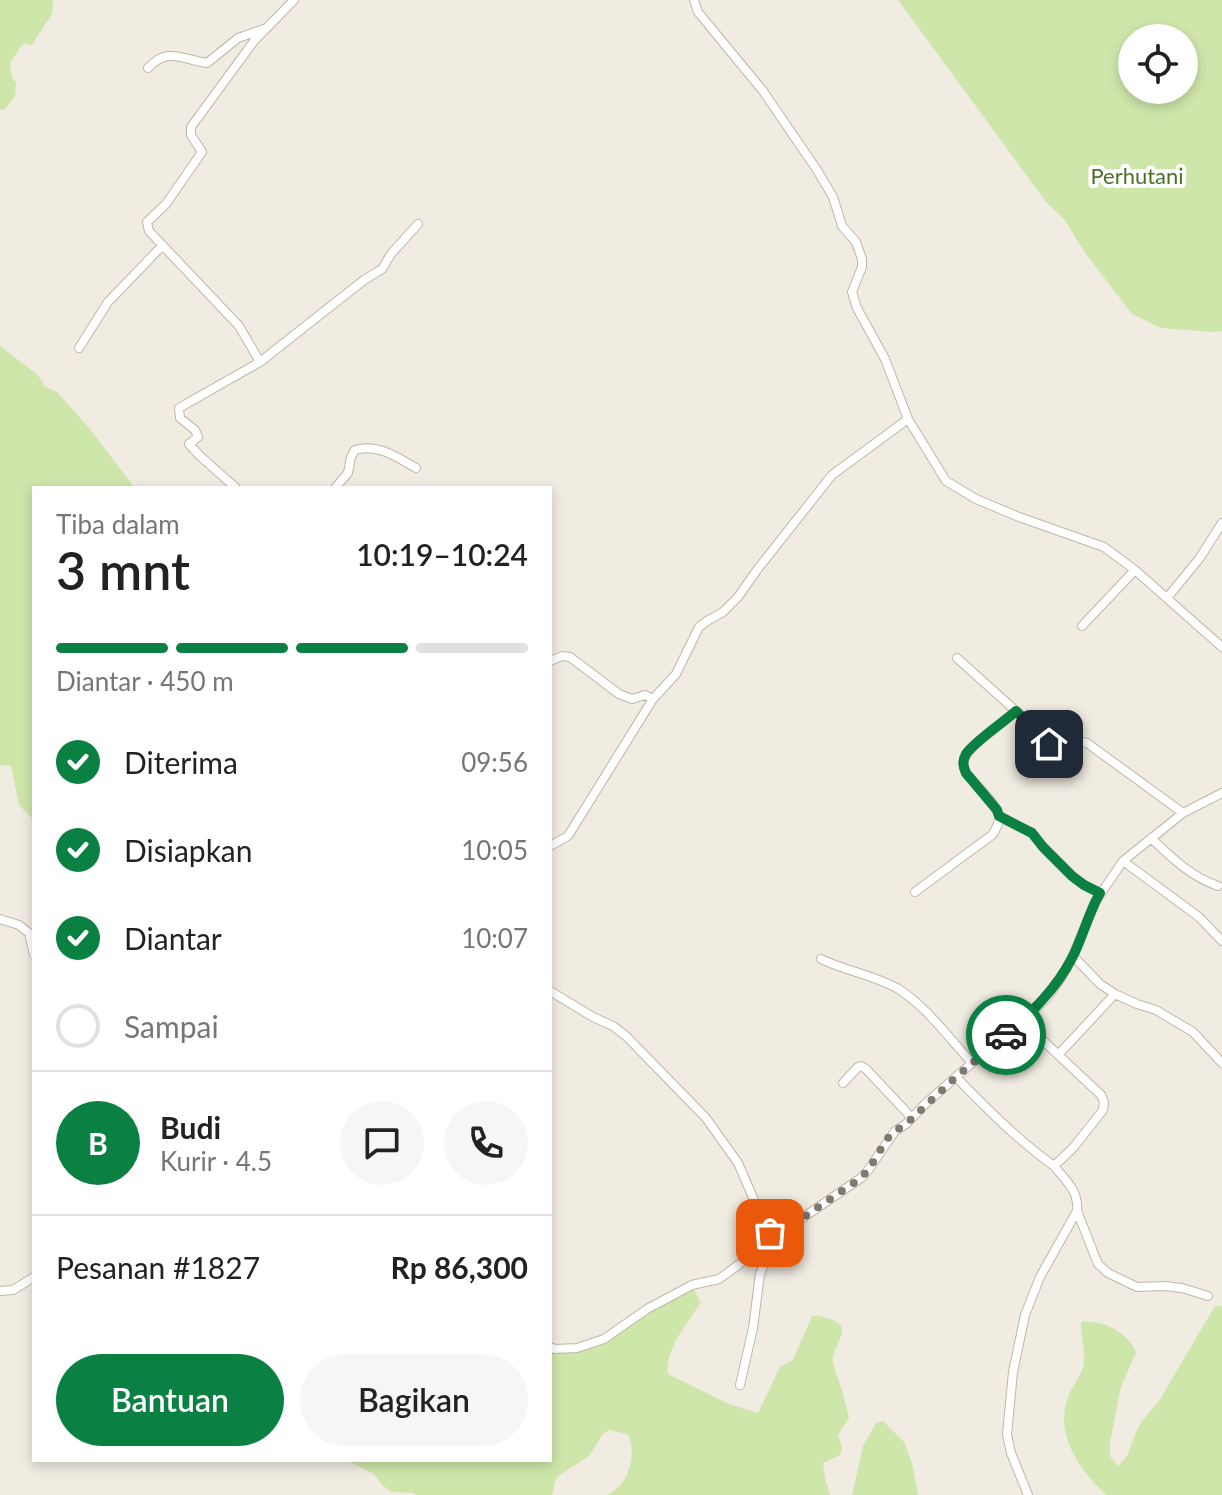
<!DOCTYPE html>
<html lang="id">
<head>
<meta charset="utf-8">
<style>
  body { margin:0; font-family:Lato,sans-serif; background:#f6f6f6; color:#222; height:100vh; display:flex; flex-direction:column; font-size:30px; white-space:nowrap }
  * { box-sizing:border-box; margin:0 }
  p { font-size:26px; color:#767676 }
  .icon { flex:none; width:44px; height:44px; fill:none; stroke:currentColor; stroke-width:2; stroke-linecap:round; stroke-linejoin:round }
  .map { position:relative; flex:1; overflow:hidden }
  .side { position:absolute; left:32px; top:486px; width:520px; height:976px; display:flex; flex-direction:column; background:#fff; border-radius:0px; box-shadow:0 4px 12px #0003 }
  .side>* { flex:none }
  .buttons { position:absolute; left:1118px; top:24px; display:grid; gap:16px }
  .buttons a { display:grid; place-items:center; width:80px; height:80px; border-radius:50%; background:#fff; box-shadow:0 4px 12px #0003; font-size:40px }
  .pin { position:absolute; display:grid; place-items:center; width:68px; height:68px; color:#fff; margin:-34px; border-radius:16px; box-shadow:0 4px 12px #0006 }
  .courier { position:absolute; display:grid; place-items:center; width:80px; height:80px; margin:-40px; border:6px solid #0b8043; border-radius:50%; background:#fff; color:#222; box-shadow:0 2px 10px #0007 }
  .headline em { font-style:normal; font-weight:600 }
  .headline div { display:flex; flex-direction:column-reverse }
  .headline { display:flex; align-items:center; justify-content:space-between; height:136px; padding:0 24px }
  h1 { font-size:52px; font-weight:600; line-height:60px }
  .bar { display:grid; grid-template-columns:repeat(4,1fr); gap:12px 8px; align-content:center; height:96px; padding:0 24px }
  .bar i { height:10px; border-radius:6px; background:#e0e0e0 }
  .bar .on { background:#0b8043 }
  .bar p { grid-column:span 4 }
  .line { display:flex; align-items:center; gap:20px; padding:0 24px; border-top:2px solid #e0e0e0 }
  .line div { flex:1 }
  .round { display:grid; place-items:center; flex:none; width:84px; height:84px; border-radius:42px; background:#f6f6f6 }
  ol { padding:0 24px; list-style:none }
  li { display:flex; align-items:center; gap:24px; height:88px }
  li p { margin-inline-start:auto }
  li .icon { padding:8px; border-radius:50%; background:#0b8043; color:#fff; stroke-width:4 }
  li:last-child { color:#767676 }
  li i { width:44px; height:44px; border:4px solid #e0e0e0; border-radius:50% }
  .primary-button { display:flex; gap:16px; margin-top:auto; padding:16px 24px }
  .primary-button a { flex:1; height:92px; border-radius:48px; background:#0b8043; color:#fff; font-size:32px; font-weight:600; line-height:92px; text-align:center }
  .primary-button a+a { background:#f6f6f6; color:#222 }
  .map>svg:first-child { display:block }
  .green { fill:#cee6aa; fill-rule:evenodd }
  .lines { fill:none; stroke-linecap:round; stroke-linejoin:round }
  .minor-casing { stroke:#bfb6a8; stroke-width:10 }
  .minor { stroke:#fff; stroke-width:8 }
  .done { stroke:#7f7970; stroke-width:8; stroke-dasharray:0 14.4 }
  .route { stroke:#0b8043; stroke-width:10 }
  .labels { text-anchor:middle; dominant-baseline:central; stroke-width:8; stroke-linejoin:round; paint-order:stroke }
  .park-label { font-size:22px; fill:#487327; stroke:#fff }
</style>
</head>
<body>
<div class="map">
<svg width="1222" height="1495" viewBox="0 0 1222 1495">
  <rect width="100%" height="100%" fill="#f1ece2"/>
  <path class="green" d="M0 0H53L52 14 31 46 25 43 20 47 10 64 12 77 16 83 15 97 5 109 0 110Z
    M898 0H1222V331L1213 332 1161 328 1132 314 1086 254 1064 219 1046 202ZM1132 38H1184V90H1132Z
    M0 346 38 375 45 387 57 392 89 428 135 488H34V820L19 805 11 766 0 765Z
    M693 1288 701 1302C688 1323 665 1348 668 1374L729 1404 758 1413 780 1367 793 1360 812 1316C819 1315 824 1317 830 1319 857 1328 830 1346 833 1362 835 1372 840 1383 843 1393 845 1401 847 1410 849 1418L838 1435 842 1448 840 1455 823 1463 825 1478 830 1495H607C612 1491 620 1487 623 1482 631 1470 636 1446 627 1434L609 1430 603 1434 589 1456 561 1474 556 1479 552 1495H416L413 1493 392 1492 382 1485 374 1474 346 1460H550V1350L577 1351Z
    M1215 1306H1222V1495H1106C1079 1469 1053 1434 1069 1394 1074 1383 1084 1373 1084 1360 1085 1347 1080 1335 1081 1322 1104 1320 1126 1331 1136 1352L1120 1390 1110 1443V1456L1118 1466 1127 1456 1136 1432 1142 1421 1159 1401Z
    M883 1421 904 1442 912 1463 918 1495H852L863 1446 876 1423Z"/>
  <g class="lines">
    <defs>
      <path id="minor" d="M694 0 698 12 763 91 817 170 833 197 842 226 856 242 862 259V267L852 292 857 308 885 359 908 419 946 481 976 499 1019 517 1104 547 1135 570 1222 647
        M148 68C168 46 183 60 207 63L238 38 264 29
        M79 348 108 302 162 246
        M260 362 239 326 149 231 147 222 166 204 202 152 191 135V127L254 41 294 0
        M236 488 200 456 189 444 198 437 195 430 180 418 179 408 260 362 364 280 382 269 391 254 418 224
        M335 488 348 473 351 457 355 450C378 443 398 458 416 468
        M1167 598 1199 559 1222 523
        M1082 626 1135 570
        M957 658 1016 711 1044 741 1053 744 1075 740 1087 743 1183 813
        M550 661 562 656 570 657 619 694 632 699 645 695 653 699
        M999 816 1032 833 1043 847 1072 876 1084 885 1100 893
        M1151 838C1172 858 1190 876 1218 886
        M550 846 568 836 653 699 676 674 699 627 707 621 723 612 738 597 757 570 832 475 908 419
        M1123 861 1199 917 1222 941
        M915 892 992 835C996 829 1000 823 999 816 997 804 974 783 966 773 963 766 962 761 967 754 974 742 1004 722 1016 711
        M0 919 19 925 29 933 34 955
        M1073 956 1100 984 1115 994 1137 1004 1156 1010 1193 1032 1222 1063
        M821 959C846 971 873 975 897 988 926 1006 949 1038 972 1063
        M550 991 593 1017 613 1026 627 1037 706 1118 738 1163 766 1228 776 1236
        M1022 1021 1101 1095 1104 1102 1103 1110 1073 1148 1054 1166C1066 1181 1079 1191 1077 1211L1040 1277 1025 1315 1013 1372 1007 1435 1011 1453 1028 1495
        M1058 1055 1115 994
        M956 1077C986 1108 1019 1141 1054 1166
        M843 1083 858 1067 861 1066 866 1069 912 1118
        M1077 1211 1098 1264 1108 1273 1137 1287 1165 1286 1182 1288 1208 1296
        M0 1291 13 1290 34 1277
        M550 1347 555 1349 577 1348 604 1339 647 1309 692 1285 719 1279 774 1239 776 1236 861 1178 869 1169 895 1131 906 1124 925 1104 972 1063 991 1049 1046 999 1061 978 1073 956 1095 902 1123 861 1183 813 1222 793
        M740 1385 753 1328 760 1274 774 1239"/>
    </defs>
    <use href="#minor" class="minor-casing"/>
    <use href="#minor" class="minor"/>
  </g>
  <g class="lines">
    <path class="done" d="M770 1233 776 1236 861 1178 869 1169 887 1139 895 1131 906 1124 956 1077 1006 1035"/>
    <path class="route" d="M1006 1035C1032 1012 1056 989 1072 958 1083 937 1088 914 1100 893L1084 885 1072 876 1043 847 1032 833 999 816 997 810 966 773C963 766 962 761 966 754 974 742 1004 722 1016 711L1049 744"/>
  </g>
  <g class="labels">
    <g class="park-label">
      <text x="1137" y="175">Perhutani</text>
    </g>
  </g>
</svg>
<div class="buttons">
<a><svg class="icon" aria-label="locate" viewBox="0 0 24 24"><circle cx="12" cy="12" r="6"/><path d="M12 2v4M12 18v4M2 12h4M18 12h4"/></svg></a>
</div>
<div class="pin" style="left:770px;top:1233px;background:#ea580c"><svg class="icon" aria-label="bag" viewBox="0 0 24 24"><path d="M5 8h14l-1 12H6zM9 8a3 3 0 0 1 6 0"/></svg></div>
<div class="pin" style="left:1049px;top:744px;background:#1f2937"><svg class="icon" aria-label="home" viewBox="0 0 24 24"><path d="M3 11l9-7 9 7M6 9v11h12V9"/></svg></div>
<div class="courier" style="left:1006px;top:1035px"><svg class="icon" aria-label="car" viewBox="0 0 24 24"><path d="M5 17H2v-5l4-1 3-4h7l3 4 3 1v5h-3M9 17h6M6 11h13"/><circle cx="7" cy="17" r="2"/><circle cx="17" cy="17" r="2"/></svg></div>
<section class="side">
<div class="headline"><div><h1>3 mnt</h1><p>Tiba dalam</p></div><em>10:19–10:24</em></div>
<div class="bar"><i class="on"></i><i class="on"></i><i class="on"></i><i></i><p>Diantar · 450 m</p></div>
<ol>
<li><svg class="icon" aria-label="check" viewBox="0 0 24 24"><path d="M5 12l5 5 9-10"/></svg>Diterima<p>09:56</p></li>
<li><svg class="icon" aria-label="check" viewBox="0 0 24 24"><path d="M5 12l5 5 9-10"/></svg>Disiapkan<p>10:05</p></li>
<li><svg class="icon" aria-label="check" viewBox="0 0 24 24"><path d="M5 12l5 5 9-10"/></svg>Diantar<p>10:07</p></li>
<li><i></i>Sampai</li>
</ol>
<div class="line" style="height:144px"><b class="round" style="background:#0b8043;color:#fff">B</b><div><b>Budi</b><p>Kurir · 4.5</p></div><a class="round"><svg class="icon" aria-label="chat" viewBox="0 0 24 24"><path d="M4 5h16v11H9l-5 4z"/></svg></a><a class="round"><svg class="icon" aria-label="phone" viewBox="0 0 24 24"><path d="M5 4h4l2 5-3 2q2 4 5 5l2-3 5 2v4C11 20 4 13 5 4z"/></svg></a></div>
<div class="line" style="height:104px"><div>Pesanan #1827</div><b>Rp 86,300</b></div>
<div class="primary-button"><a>Bantuan</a><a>Bagikan</a></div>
</section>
</div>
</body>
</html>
